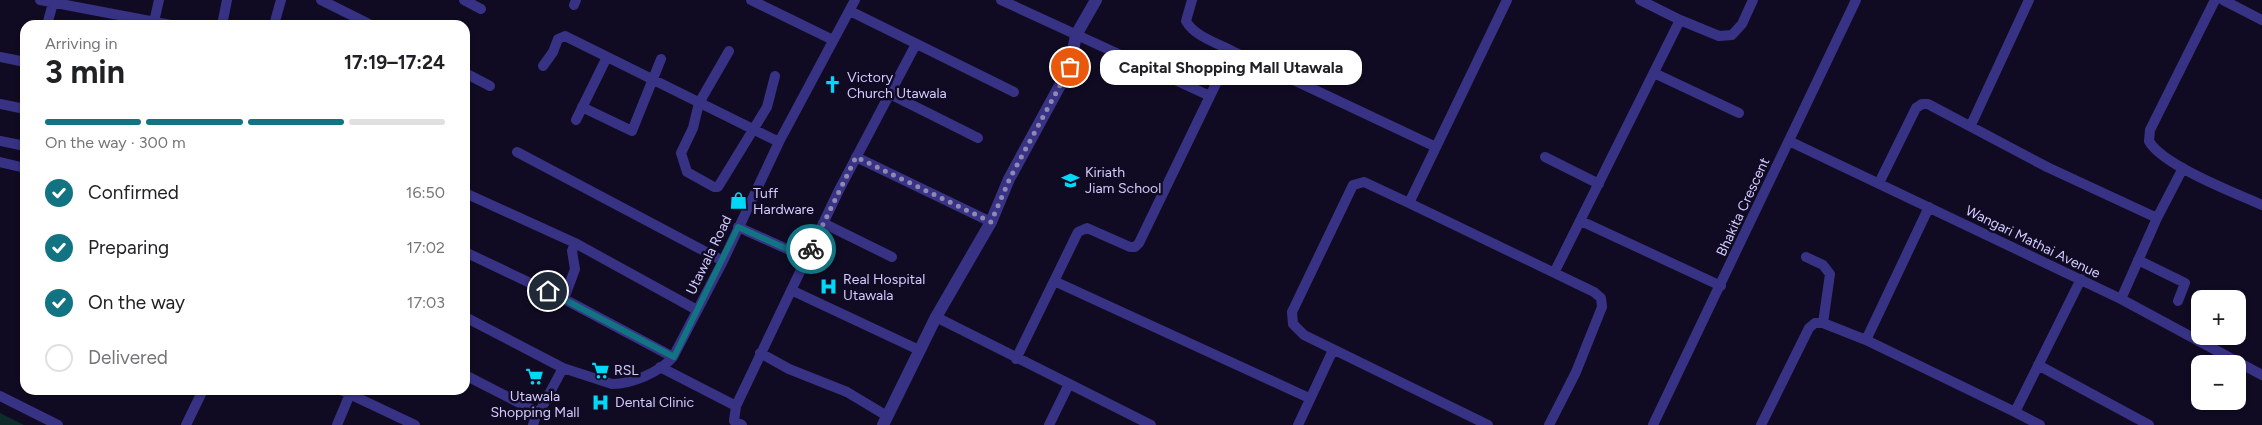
<!DOCTYPE html>
<html lang="en">
<head>
<meta charset="utf-8">
<style>
  body { margin:0; font-family:Figtree,sans-serif; background:#f6f6f6; color:#202124; height:100vh; display:flex; flex-direction:column; font-size:19px; white-space:nowrap }
  * { box-sizing:border-box; margin:0 }
  p { font-size:16px; color:#757577 }
  .icon { flex:none; width:28px; height:28px; fill:none; stroke:currentColor; stroke-width:2; stroke-linecap:round; stroke-linejoin:round }
  .map { position:relative; flex:1; overflow:hidden }
  .side { position:absolute; left:20px; top:20px; width:450px; height:375px; display:flex; flex-direction:column; background:#fff; border-radius:15px; box-shadow:0 1px 4px #0004 }
  .side>* { flex:none }
  .buttons { position:absolute; left:2191px; top:290px; display:grid; gap:10px }
  .buttons a { display:grid; place-items:center; width:55px; height:55px; border-radius:10px; background:#fff; box-shadow:0 1px 4px #0004; font-size:25px }
  .pin { position:absolute; display:grid; place-items:center; width:42px; height:42px; color:#fff; margin:-21px; border:2px solid #fff; border-radius:50%; box-shadow:0 1px 5px #0007 }
  .courier { position:absolute; display:grid; place-items:center; width:50px; height:50px; margin:-25px; border:4px solid #127383; border-radius:50%; background:#fff; color:#222; box-shadow:0 1px 6px #0007 }
  .bubble { position:absolute; height:35px; border-radius:15px; background:#fff; box-shadow:0 1px 4px #0004; font-size:16px; font-weight:700; line-height:35px; text-align:center }
  .headline em { font-style:normal; font-weight:700 }
  .headline div { display:flex; flex-direction:column-reverse }
  .headline { display:flex; align-items:center; justify-content:space-between; height:85px; padding:0 25px }
  h1 { font-size:32px; font-weight:700; line-height:38px }
  .bar { display:grid; grid-template-columns:repeat(4,1fr); gap:8px 5px; align-content:center; height:60px; padding:0 25px }
  .bar i { height:6px; border-radius:4px; background:#e0e0e0 }
  .bar .current { background:#127383 }
  .bar p { grid-column:span 4 }
  ol { padding:0 25px; list-style:none }
  li { display:flex; align-items:center; gap:15px; height:55px }
  li p { margin-inline-start:auto }
  li .icon { padding:5px; border-radius:50%; background:#127383; color:#fff; stroke-width:4 }
  li:last-child { color:#757577 }
  li i { width:28px; height:28px; border:2px solid #e0e0e0; border-radius:50% }
  .map>svg:first-child { display:block }
  .green { fill:#0e2c2c }
  .lines { fill:none; stroke-linecap:round; stroke-linejoin:round }
  .minor { stroke:#383285; stroke-width:10 }
  .tertiary { stroke:#383285; stroke-width:12 }
  .done { stroke:#8f88b2; stroke-width:5; stroke-dasharray:0 9 }
  .route { stroke:#127383; stroke-width:6 }
  .labels { text-anchor:middle; dominant-baseline:central; stroke-width:5; stroke-linejoin:round; paint-order:stroke }
  .poi-label { font-size:14px; fill:#d3ccff; stroke:#100b22; text-anchor:start }
  .street-label { font-size:14px; fill:#d3ccff; stroke:#100b22 }
</style>
</head>
<body>
<div class="map">
<svg width="2262" height="425" viewBox="0 0 2262 425">
  <rect width="100%" height="100%" fill="#100b22"/>
  <path class="green" d="M0 413 24 425H0Z"/>
  <g class="lines">
    <path class="minor" d="M40 0 171 25
      M321 0 371 25
      M464 0 481 9
      M751 0 833 40
      M1001 0 1210 96 1232 51 1436 147
      M1192 0 1186 21C1194 36 1217 43 1232 51
      M1507 0 1409 203 1594 292 1601 298 1602 307 1576 372 1549 425
      M2215 0 2150 130 2149 141C2162 165 2235 193 2262 205
      M2223 0 2262 20
      M574 5 576 0
      M850 11 1014 92
      M1680 20 1719 36 1732 35 1742 24 1753 0
      M154 22 159 0
      M47 25 53 3
      M222 25 227 0
      M274 25 281 0
      M729 51 699 103 693 128 681 153 687 172 714 187H718L767 107 775 76
      M0 57 20 61 25 59
      M543 66 553 52 558 39 565 36 779 142
      M465 73 490 86
      M1654 73 1739 113
      M890 94 978 138
      M0 104 25 109
      M582 107 632 131 661 59
      M576 120 607 57
      M1971 125 2029 0
      M0 141 25 146
      M1789 141 2121 299 2262 375
      M517 152 723 261
      M856 157 991 222
      M1545 157 1599 184
      M0 162 25 168
      M1879 183 1916 108 1922 104H1928L2047 167 2157 218
      M465 193 575 243 697 310
      M1409 203 1364 182 1353 185 1292 312 1293 324 1304 335 1488 425
      M1581 221 1721 286
      M823 223 892 257
      M738 227 807 258
      M465 252 564 299 673 357
      M1806 257 1823 265 1830 274 1823 323
      M2138 260 2185 283 2178 301
      M1555 271 1680 20 1640 0
      M1054 281 1309 398
      M791 290 919 350
      M564 299 575 269 572 251 575 243
      M2121 299 2157 218 2183 168
      M465 317 563 368
      M936 317 1151 425
      M1866 340 1929 207
      M760 353 789 369 847 392 887 416
      M1016 359 1078 232 1087 228 1130 247H1135L1139 243 1210 96
      M2038 365 2149 425
      M660 367 736 406
      M465 375 537 412
      M341 390 415 425
      M0 396 58 425
      M186 425 203 390
      M337 425 350 394
      M533 425 537 412 541 409 563 368 612 384C632 384 660 372 673 357L723 261 779 142 855 0
      M742 425 734 421 736 406 839 190 916 44
      M1049 425 1069 384
      M1298 425 1333 350
      M1653 425 1856 0
      M1761 425 1809 328 1815 323H1823L1866 340 2015 412
      M2040 425 2015 412 2081 279"/>
    <path class="tertiary" d="M883 425 936 317 991 222 1009 179 1070 67 1076 35 1096 0"/>
  </g>
  <g class="lines">
    <path class="done" d="M811 249 856 157 991 222 1010 178 1070 67"/>
    <path class="route" d="M548 291 674 357 738 227 807 258 811 249"/>
  </g>
  <defs>
    <symbol id="church-bare" viewBox="-9 -9 18 18"><path d="M-1.2-6h2.4v3.5h3.3v2.4h-3.3V6h-2.4V-.1h-3.3v-2.4h3.3Z" fill="#00d8f7" stroke="#100b22" stroke-width="2.5" paint-order="stroke"/></symbol>
    <symbol id="school-bare" viewBox="-9 -9 18 18"><path d="M0-5L7-2L0 1L-7-2ZM-4 1L0 2.5L4 1V4Q0 6-4 4Z" fill="#00d8f7" stroke="#100b22" stroke-width="2.5" paint-order="stroke"/></symbol>
    <symbol id="shop-bare" viewBox="-9 -9 18 18"><path d="M-5-2.5h2.3a2.7 3.5 0 0 1 5.4 0H5L5.5 6h-11ZM-1.5-2.5h3a1.5 2.3 0 0 0-3 0Z" fill="#00d8f7" stroke="#100b22" stroke-width="2.5" paint-order="stroke"/></symbol>
    <symbol id="hospital-bare" viewBox="-9 -9 18 18"><path d="M-5-5h3v3.5h4V-5h3V5h-3V1.5h-4V5h-3Z" fill="#00d8f7" stroke="#100b22" stroke-width="2.5" paint-order="stroke"/></symbol>
    <symbol id="supermarket-bare" viewBox="-9 -9 18 18"><path d="M-6-5.5h2.5l.6 2H6L4.5 2H-2.5L-4.4-4H-6ZM-1.5 3.2a1.3 1.3 0 1 0 .1 0ZM3 3.2a1.3 1.3 0 1 0 .1 0Z" fill="#00d8f7" stroke="#100b22" stroke-width="2.5" paint-order="stroke"/></symbol>
  </defs>
  <g fill-rule="evenodd">
    <use href="#church-bare" x="820" y="72" width="25" height="25"/>
    <use href="#school-bare" x="1058" y="168" width="25" height="25"/>
    <use href="#shop-bare" x="726" y="188" width="25" height="25"/>
    <use href="#hospital-bare" x="816" y="274" width="25" height="25"/>
    <use href="#supermarket-bare" x="588" y="358" width="25" height="25"/>
    <use href="#supermarket-bare" x="522" y="364" width="25" height="25"/>
    <use href="#hospital-bare" x="588" y="390" width="25" height="25"/>
  </g>
  <g class="labels">
    <g class="poi-label">
      <text x="847" y="77">Victory<tspan x="847" dy="16">Church Utawala</tspan></text>
      <text x="1085" y="172">Kiriath<tspan x="1085" dy="16">Jiam School</tspan></text>
      <text x="753" y="193">Tuff<tspan x="753" dy="16">Hardware</tspan></text>
      <text x="843" y="279">Real Hospital<tspan x="843" dy="16">Utawala</tspan></text>
      <text x="614" y="370">RSL</text>
      <text x="535" y="396" text-anchor="middle">Utawala<tspan x="535" dy="16">Shopping Mall</tspan></text>
      <text x="615" y="402">Dental Clinic</text>
    </g>
    <g class="street-label">
      <text transform="translate(1743 207) rotate(-65)">Bhakita Crescent</text>
      <text transform="translate(2033 242) rotate(26)">Wangari Mathai Avenue</text>
      <text transform="translate(709 255) rotate(-64)">Utawala Road</text>
    </g>
  </g>
</svg>
<div class="buttons">
<a>+</a>
<a>−</a>
</div>
<div class="pin" style="left:1070px;top:67px;background:#ea580c"><svg class="icon" aria-label="bag" viewBox="0 0 24 24"><path d="M5 8h14l-1 12H6zM9 8a3 3 0 0 1 6 0"/></svg></div>
<div class="pin" style="left:548px;top:291px;background:#1f2937"><svg class="icon" aria-label="home" viewBox="0 0 24 24"><path d="M3 11l9-7 9 7M6 9v11h12V9"/></svg></div>
<div class="courier" style="left:811px;top:249px"><svg class="icon" aria-label="bike" viewBox="0 0 24 24"><circle cx="6" cy="16" r="4"/><circle cx="18" cy="16" r="4"/><path d="M6 16l4-8h5l3 8M10 8l3 8H6M13 5h3"/></svg></div>
<div class="bubble" style="left:1100px;top:50px;width:262px">Capital Shopping Mall Utawala</div>
<section class="side">
<div class="headline"><div><h1>3 min</h1><p>Arriving in</p></div><em>17:19–17:24</em></div>
<div class="bar"><i class="current"></i><i class="current"></i><i class="current"></i><i></i><p>On the way · 300 m</p></div>
<ol>
<li><svg class="icon" aria-label="check" viewBox="0 0 24 24"><path d="M5 12l5 5 9-10"/></svg>Confirmed<p>16:50</p></li>
<li><svg class="icon" aria-label="check" viewBox="0 0 24 24"><path d="M5 12l5 5 9-10"/></svg>Preparing<p>17:02</p></li>
<li><svg class="icon" aria-label="check" viewBox="0 0 24 24"><path d="M5 12l5 5 9-10"/></svg>On the way<p>17:03</p></li>
<li><i></i>Delivered</li>
</ol>
</section>
</div>
</body>
</html>
